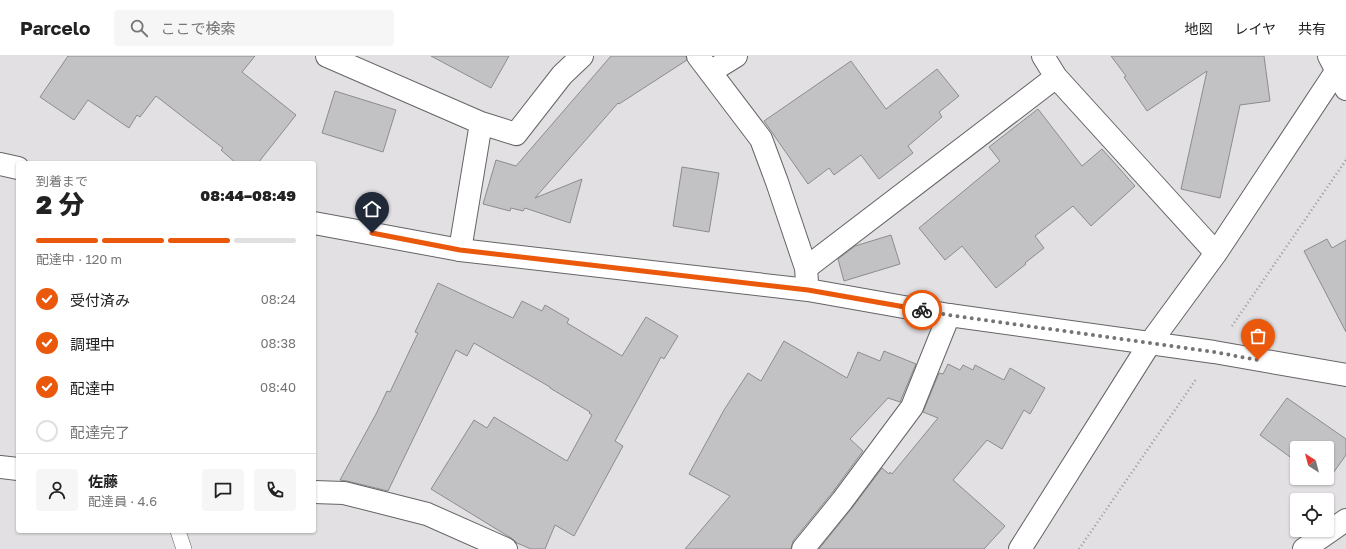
<!DOCTYPE html>
<html lang="ja">
<head>
<meta charset="utf-8">
<style>
  body { margin:0; font-family:"Golos Text","Noto Sans JP",sans-serif; background:#f6f6f6; color:#222; height:100vh; display:flex; flex-direction:column; font-size:15px; white-space:nowrap }
  * { box-sizing:border-box; margin:0 }
  p { font-size:13px; color:#767676 }
  .icon { flex:none; width:22px; height:22px; fill:none; stroke:currentColor; stroke-width:2; stroke-linecap:round; stroke-linejoin:round }
  .map { position:relative; flex:1; overflow:hidden }
  .details { position:absolute; left:16px; top:105px; width:300px; height:372px; display:flex; flex-direction:column; background:#fff; border-radius:4px; box-shadow:0 1px 3px #0004 }
  .details>* { flex:none }
  .needle { width:26px; rotate:324deg }
  .buttons { position:absolute; left:1290px; top:385px; display:grid; gap:8px }
  .buttons a { display:grid; place-items:center; width:44px; height:44px; border-radius:4px; background:#fff; box-shadow:0 1px 3px #0004; font-size:20px }
  .pin { position:absolute; display:grid; place-items:center; width:34px; height:34px; color:#fff; margin:-41px -17px; border-radius:50% 50% 50% 0; rotate:-45deg; box-shadow:0 0 4px #0007 }
  .pin .icon { rotate:45deg }
  .courier { position:absolute; display:grid; place-items:center; width:40px; height:40px; margin:-20px; border:3px solid #ea580c; border-radius:50%; background:#fff; color:#222; box-shadow:0 1px 5px #0007 }
  .summary em { font-style:normal; font-weight:800 }
  .summary div { display:flex; flex-direction:column-reverse }
  .summary { display:flex; align-items:center; justify-content:space-between; height:68px; padding:0 20px }
  h1 { font-size:26px; font-weight:800; line-height:30px }
  .bar { display:grid; grid-template-columns:repeat(4,1fr); gap:6px 4px; align-content:center; height:48px; padding:0 20px }
  .bar i { height:5px; border-radius:3px; background:#e0e0e0 }
  .bar .selected { background:#ea580c }
  .bar p { grid-column:span 4 }
  .line { display:flex; align-items:center; gap:10px; padding:0 20px; border-top:1px solid #e0e0e0 }
  .line div { flex:1 }
  .round { display:grid; place-items:center; flex:none; width:42px; height:42px; border-radius:4px; background:#f6f6f6 }
  ol { padding:0 20px; list-style:none }
  li { display:flex; align-items:center; gap:12px; height:44px }
  li p { margin-inline-start:auto }
  li .icon { padding:4px; border-radius:50%; background:#ea580c; color:#fff; stroke-width:4 }
  li:last-child { color:#767676 }
  li i { width:22px; height:22px; border:2px solid #e0e0e0; border-radius:50% }
  header { display:flex; align-items:center; gap:24px; box-sizing:border-box; height:56px; padding:0 20px; background:#fff; border-bottom:1px solid #e0e0e0 }
  header strong { font-size:19px }
  nav { display:flex; gap:22px; margin-inline-start:auto; font-size:14px }
  .search { width:280px; height:36px; background:#f6f6f6; display:flex; align-items:center; gap:10px; box-sizing:border-box; padding:0 14px; border-radius:4px; color:#767676; font-size:15px }
  .map>svg:first-child { display:block }
  .building { fill:#c2c1c4; stroke:#8c8c8e }
  .lines { fill:none; stroke-linecap:round; stroke-linejoin:round }
  .lane-casing { stroke:#656466; stroke-width:16 }
  .street-casing { stroke:#656466; stroke-width:24 }
  .secondary-casing { stroke:#656466; stroke-width:24 }
  .primary-casing { stroke:#656466; stroke-width:24 }
  .path { stroke:#999899; stroke-width:2.5; stroke-dasharray:1 3; stroke-linecap:butt }
  .lane { stroke:#fff; stroke-width:15 }
  .street { stroke:#fff; stroke-width:22 }
  .secondary { stroke:#fff; stroke-width:22 }
  .primary { stroke:#fff; stroke-width:22 }
  .done { stroke:#747375; stroke-width:4; stroke-dasharray:0 7.2 }
  .route { stroke:#ea580c; stroke-width:5 }
</style>
</head>
<body>
<header>
<strong>Parcelo</strong>
<div class="search"><svg class="icon" aria-label="search" viewBox="0 0 24 24"><circle cx="10" cy="10" r="6"/><path d="M15 15l6 6"/></svg>ここで検索</div>
<nav><a>地図</a><a>レイヤ</a><a>共有</a></nav>
</header>
<div class="map">
<svg width="1346" height="493" viewBox="0 0 1346 493">
  <rect width="100%" height="100%" fill="#e2e0e2"/>
  <path class="building" d="M68 0H255L242 16 296 59 258 107H236L221 94 223 92 156 40 140 61 137 59 129 72 88 44 74 64 40 41Z
    M431 0H509L491 32Z
    M611 0H686L687 4 619 48 618 47 535 142 582 123 570 167 525 152 523 155 511 152 510 155 483 148 496 104 516 110Z
    M1111 0H1264L1270 45 1240 49 1220 142 1181 133 1207 15 1147 55 1124 21 1126 20Z
    M851 5 886 53 937 13 959 40 939 56 942 61 908 90 913 97 879 123 861 99 834 119 829 112 808 128 764 65Z
    M335 35 396 54 383 96 322 77Z
    M1038 53 1082 110 1102 93 1135 130 1091 170 1073 150 1035 180 1044 192 1025 207 1026 208 996 232 962 190 945 204 919 172 1000 105 989 91Z
    M682 111 719 117 709 176 673 170Z
    M891 179 900 208 844 225 838 203 855 190Z
    M1327 183 1332 192 1346 184V276L1304 195Z
    M438 227 513 262 522 245 542 255 545 249 569 263 567 267 622 300 646 261 678 280 664 303 661 301 615 385 623 390 574 480 555 469 545 493H531L517 487 511 482 431 433 474 364 487 372 494 361 567 405 592 359 589 357 590 356 550 332V331L474 287 467 300 456 294 388 435 347 425 340 424 376 358 387 335 390 336 418 277 415 276Z
    M784 285 847 322 858 296 880 305 884 295 916 308 900 346 888 342 850 383 863 395 832 437 793 485 791 493H685L730 440 689 418 724 354 748 317 761 325Z
    M948 308 960 314 963 309 973 314 975 309 1004 324 1010 312 1045 332 1030 358 1024 354 1002 393 987 384 953 424 1005 470 984 493H819L852 452 882 412 889 418 890 416 892 418 938 362 923 356 939 317 943 318Z
    M1287 342 1346 383V399L1326 427 1319 422H1327V392H1297V406L1260 379Z"/>
  <g class="lines">
    <defs>
      <path id="lane" d="M178 475 184 493"/>
      <path id="street" d="M327 0 481 67
        M698 0 761 83 777 126 806 212 807 226
        M1043 0 1056 21 1216 197
        M710 16 736 0
        M460 194 481 67 516 78 562 19 582 0
        M806 212 1056 21
        M0 411 18 413
        M314 436 344 437 427 458 506 493
        M803 493 842 445 912 351 949 259
        M1020 493 1150 287 1216 197 1337 14 1344 0
        M1304 493 1346 464"/>
      <path id="secondary" d="M0 108 18 112
        M314 167 460 194 808 234 949 259 1214 296 1346 319"/>
      <path id="primary" d="M1329 0 1346 33"/>
    </defs>
    <use href="#lane" class="lane-casing"/>
    <use href="#street" class="street-casing"/>
    <use href="#secondary" class="secondary-casing"/>
    <use href="#primary" class="primary-casing"/>
    <path class="path" d="M1232 270 1346 104
      M1079 493 1197 322"/>
    <use href="#lane" class="lane"/>
    <use href="#street" class="street"/>
    <use href="#secondary" class="secondary"/>
    <use href="#primary" class="primary"/>
  </g>
  <g class="lines">
    <path class="done" d="M922 254 949 259 1214 296 1258 304"/>
    <path class="route" d="M372 177 460 194 808 234 922 254"/>
  </g>
</svg>
<div class="buttons">
<a><svg class="needle" viewBox="-14 -14 28 28"><path d="M0-13l5 13h-10z" fill="#e53935"/><path d="M0 13l5-13h-10z" fill="#767676"/></svg></a>
<a><svg class="icon" aria-label="locate" viewBox="0 0 24 24"><circle cx="12" cy="12" r="6"/><path d="M12 2v4M12 18v4M2 12h4M18 12h4"/></svg></a>
</div>
<div class="pin" style="left:1258px;top:304px;background:#ea580c"><svg class="icon" aria-label="bag" viewBox="0 0 24 24"><path d="M5 8h14l-1 12H6zM9 8a3 3 0 0 1 6 0"/></svg></div>
<div class="pin" style="left:372px;top:177px;background:#1f2937"><svg class="icon" aria-label="home" viewBox="0 0 24 24"><path d="M3 11l9-7 9 7M6 9v11h12V9"/></svg></div>
<div class="courier" style="left:922px;top:254px"><svg class="icon" aria-label="bike" viewBox="0 0 24 24"><circle cx="6" cy="16" r="4"/><circle cx="18" cy="16" r="4"/><path d="M6 16l4-8h5l3 8M10 8l3 8H6M13 5h3"/></svg></div>
<section class="details">
<div class="summary"><div><h1>2 分</h1><p>到着まで</p></div><em>08:44–08:49</em></div>
<div class="bar"><i class="selected"></i><i class="selected"></i><i class="selected"></i><i></i><p>配達中 · 120 m</p></div>
<ol>
<li><svg class="icon" aria-label="check" viewBox="0 0 24 24"><path d="M5 12l5 5 9-10"/></svg>受付済み<p>08:24</p></li>
<li><svg class="icon" aria-label="check" viewBox="0 0 24 24"><path d="M5 12l5 5 9-10"/></svg>調理中<p>08:38</p></li>
<li><svg class="icon" aria-label="check" viewBox="0 0 24 24"><path d="M5 12l5 5 9-10"/></svg>配達中<p>08:40</p></li>
<li><i></i>配達完了</li>
</ol>
<div class="line" style="height:72px"><a class="round"><svg class="icon" aria-label="person" viewBox="0 0 24 24"><circle cx="12" cy="8" r="4"/><path d="M4 21q1-7 8-7t8 7"/></svg></a><div><b>佐藤</b><p>配達員 · 4.6</p></div><a class="round"><svg class="icon" aria-label="chat" viewBox="0 0 24 24"><path d="M4 5h16v11H9l-5 4z"/></svg></a><a class="round"><svg class="icon" aria-label="phone" viewBox="0 0 24 24"><path d="M5 4h4l2 5-3 2q2 4 5 5l2-3 5 2v4C11 20 4 13 5 4z"/></svg></a></div>
</section>
</div>
</body>
</html>
